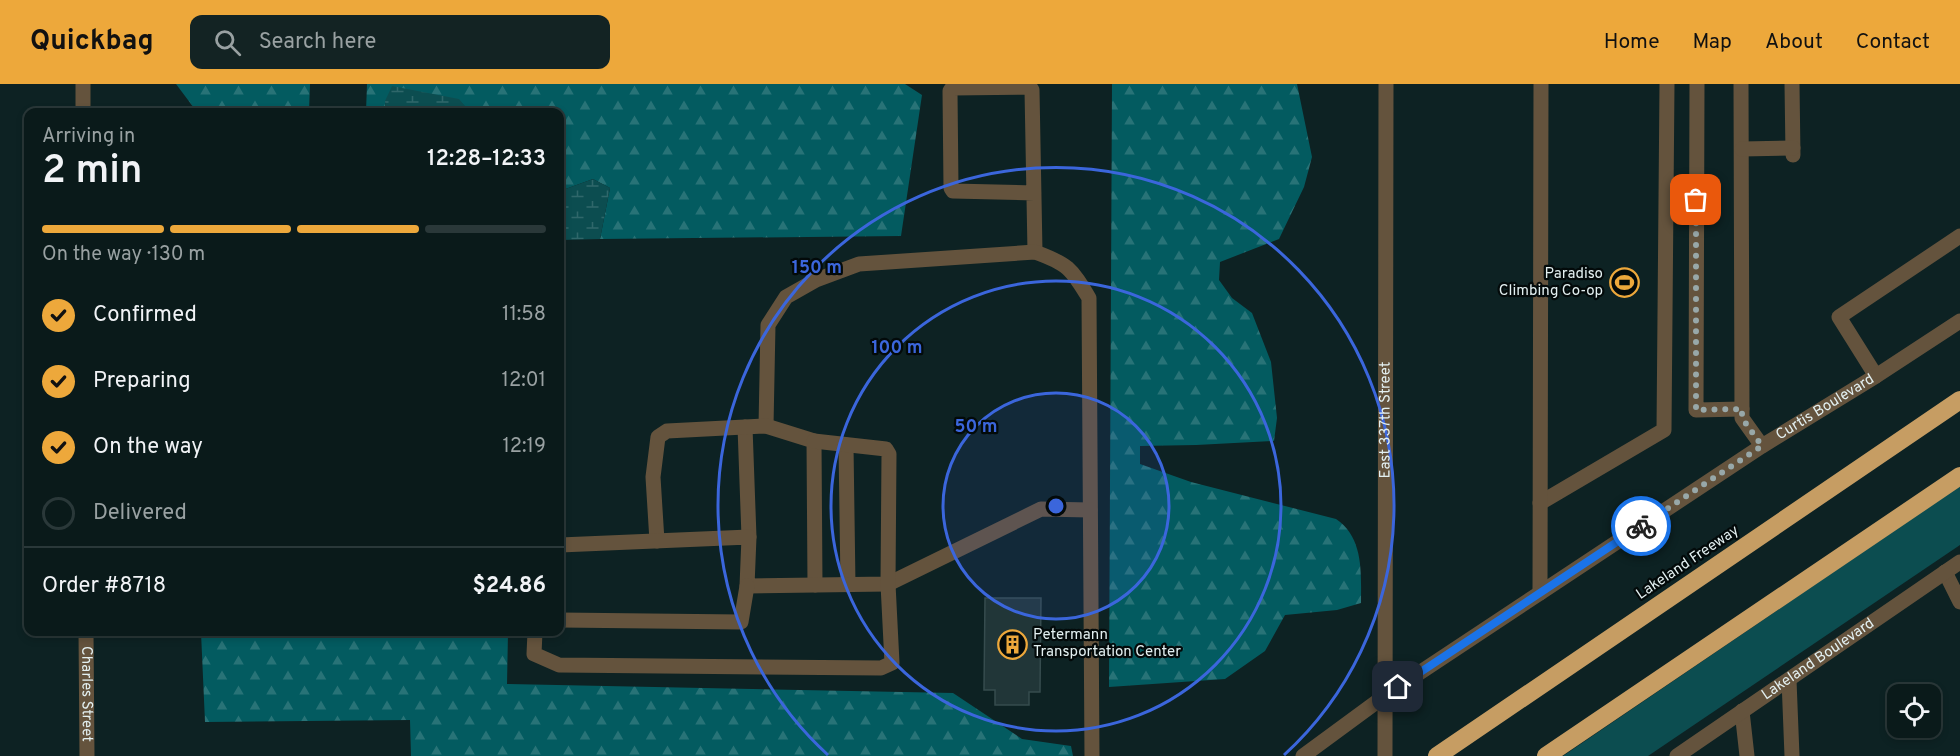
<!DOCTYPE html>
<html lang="en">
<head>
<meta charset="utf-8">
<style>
  body { margin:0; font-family:Overpass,sans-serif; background:#132323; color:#f1f3f6; height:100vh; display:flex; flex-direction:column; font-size:22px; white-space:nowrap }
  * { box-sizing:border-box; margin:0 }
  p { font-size:20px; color:#99a1a2 }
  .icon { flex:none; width:33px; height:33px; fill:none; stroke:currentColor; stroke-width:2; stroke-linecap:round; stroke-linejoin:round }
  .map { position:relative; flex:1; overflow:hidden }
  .side { position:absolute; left:24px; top:24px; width:540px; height:528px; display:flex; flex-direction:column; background:#0a1a1a; border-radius:12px; box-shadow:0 3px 9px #0003,0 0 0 2px #2a3839 }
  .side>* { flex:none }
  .fabs { position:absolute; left:1887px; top:600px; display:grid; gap:12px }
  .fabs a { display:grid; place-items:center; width:54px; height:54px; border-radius:12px; background:#0a1a1a; box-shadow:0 3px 9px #0003,0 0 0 2px #2a3839; font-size:30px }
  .pin { position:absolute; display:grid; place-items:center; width:51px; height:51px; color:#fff; margin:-26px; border-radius:12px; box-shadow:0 3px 9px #0006 }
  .courier { position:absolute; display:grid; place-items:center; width:60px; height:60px; margin:-30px; border:4px solid #1a73e8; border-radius:50%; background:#fff; color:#222; box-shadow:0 2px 8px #0007 }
  .overview em { font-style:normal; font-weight:600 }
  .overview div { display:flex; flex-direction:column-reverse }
  .overview { display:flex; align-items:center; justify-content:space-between; height:102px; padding:0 18px }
  h1 { font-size:39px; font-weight:600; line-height:45px }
  .bar { display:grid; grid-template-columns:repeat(4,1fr); gap:9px 6px; align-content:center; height:72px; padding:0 18px }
  .bar i { height:8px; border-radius:4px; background:#2a3839 }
  .bar .on { background:#eda83b }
  .bar p { grid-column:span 4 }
  .line { display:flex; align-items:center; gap:15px; padding:0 18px; border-top:2px solid #2a3839 }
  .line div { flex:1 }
  ol { padding:0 18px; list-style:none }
  li { display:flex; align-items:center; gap:18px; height:66px }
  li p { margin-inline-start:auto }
  li .icon { padding:6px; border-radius:50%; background:#eda83b; color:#111; stroke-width:4 }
  li:last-child { color:#99a1a2 }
  li i { width:33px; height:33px; border:3px solid #2a3839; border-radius:50% }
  header { display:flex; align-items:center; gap:36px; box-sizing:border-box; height:84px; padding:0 30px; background:#eda83b; color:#111 }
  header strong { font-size:28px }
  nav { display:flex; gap:33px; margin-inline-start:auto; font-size:21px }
  .search { width:420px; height:54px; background:#132323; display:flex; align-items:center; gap:15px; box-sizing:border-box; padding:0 21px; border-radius:12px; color:#99a1a2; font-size:22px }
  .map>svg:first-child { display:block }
  .grass { fill:#0c4d50 }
  .forest { fill:url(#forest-firs) }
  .wetland { fill:url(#wetland-marsh) }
  .building { fill:#213638; stroke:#364c4e; stroke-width:1.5 }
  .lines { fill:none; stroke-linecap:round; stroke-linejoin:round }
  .minor { stroke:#64533d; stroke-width:15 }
  .highway { stroke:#c69d63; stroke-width:18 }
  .done { stroke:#98a8a9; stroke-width:6; stroke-dasharray:0 10.8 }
  .route { stroke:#1a73e8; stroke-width:8 }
  .ring { fill:none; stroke:#3b66dc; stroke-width:3 }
  .labels { text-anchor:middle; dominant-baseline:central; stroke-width:4.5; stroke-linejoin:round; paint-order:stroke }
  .poi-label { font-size:15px; fill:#e3f0f1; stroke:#030a0a; text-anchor:end }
  .street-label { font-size:15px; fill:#e3f0f1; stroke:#030a0a }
  .centre { fill:#3b66dc; stroke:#030a0a; stroke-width:3 }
  .ring-label { font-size:18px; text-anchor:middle; font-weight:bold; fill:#3b66dc; stroke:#030a0a; stroke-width:4.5; stroke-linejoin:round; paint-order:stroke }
</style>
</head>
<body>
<header>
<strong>Quickbag</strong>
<div class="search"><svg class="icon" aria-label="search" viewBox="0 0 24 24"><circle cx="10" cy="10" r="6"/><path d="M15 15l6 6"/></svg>Search here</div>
<nav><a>Home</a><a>Map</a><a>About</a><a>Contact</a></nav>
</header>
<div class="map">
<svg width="1960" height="672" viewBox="0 0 1960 672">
  <defs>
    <pattern id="forest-firs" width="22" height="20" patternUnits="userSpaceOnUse" patternTransform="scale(1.5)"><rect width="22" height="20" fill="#035b60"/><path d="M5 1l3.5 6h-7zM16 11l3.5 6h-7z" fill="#287377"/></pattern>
    <pattern id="wetland-marsh" width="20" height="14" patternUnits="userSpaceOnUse" patternTransform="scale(1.5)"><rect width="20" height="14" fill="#0c4d50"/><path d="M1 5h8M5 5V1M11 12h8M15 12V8" fill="none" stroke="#2f676a"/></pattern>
  </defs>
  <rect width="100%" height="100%" fill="#0d2223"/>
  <path class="grass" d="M1960 402V461L1648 672H1563Z"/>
  <path class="forest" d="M176 0H310L309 28H197Z
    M367 0H905L922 11 901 152 600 155 610 104 593 95 560 107V28H470L458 15 385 17 386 28H366Z
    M1112 0H1297L1312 73 1304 103 1279 155 1220 178 1219 196 1232 214 1252 229 1271 278 1277 334 1274 357 1196 361 1140 362V380L1191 398 1336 435C1364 454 1361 489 1361 519L1337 526 1285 531 1265 567 1225 595 1109 603Z
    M201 548H508L507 600 953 609 1022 655 1071 662 1073 672H411L410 636 205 638Z"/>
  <path class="wetland" d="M392 2 459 15 470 28H386L385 17Z
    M593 95 610 104 600 155 560 156V107Z"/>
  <path class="building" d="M985 514H1041L1040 608H1029V621H995V606H984Z"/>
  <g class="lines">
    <g class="minor">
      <path d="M83 0V28"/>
      <path d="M1697 0 1696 326 1742 325"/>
      <path d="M1741 0 1742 334 1762 362"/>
      <path d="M1792 0 1793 71"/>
      <path d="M1742 65 1793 64"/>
      <path d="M1034 109 953 107 951 104 950 7 952 4 1030 3 1032 6 1035 168"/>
      <path d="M1876 292 1839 233 1960 152"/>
      <path d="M766 342 768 241 786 213 816 196 859 180 1035 168C1068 180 1071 184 1089 214L1092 672"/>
      <path d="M745 343 749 453"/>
      <path d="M846 361 848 501"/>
      <path d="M1540 419 1664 346 1667 0"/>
      <path d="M657 457 653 393 658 353 667 347 766 342 814 357 815 501"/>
      <path d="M560 461 749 453 747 502 888 500 1041 425 1090 426"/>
      <path d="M1945 488 1960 518"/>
      <path d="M1540 509 1541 0"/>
      <path d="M560 536 741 538 747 502"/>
      <path id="s1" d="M86 548 87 672"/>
      <path d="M535 548 534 570 559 581 881 584 892 579 888 500 889 370 886 365 814 357"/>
      <path d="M1789 596 1792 672"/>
      <path d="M1742 627 1747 672"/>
      <path id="s2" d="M1303 672 1386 611 1540 509 1762 362 1876 292 1960 237"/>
      <path id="s3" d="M1385 672 1386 0"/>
      <path id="s4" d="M1677 672 1960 478"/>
    </g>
    <path class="highway" d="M1437 672 1960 316
      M1546 672 1960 392"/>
  </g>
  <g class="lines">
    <path class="done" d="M1641 442 1762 362 1742 334V325L1696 326V116"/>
    <path class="route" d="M1398 603 1641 442"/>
  </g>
  <circle cx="1056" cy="422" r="113" fill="#3b66dc" fill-opacity=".12"/>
  <g class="ring">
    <circle cx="1056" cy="422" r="113"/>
    <circle cx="1056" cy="422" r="225"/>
    <path d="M828 671A338 338 0 1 1 1284 671"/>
  </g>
  <defs>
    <symbol id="stadium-ring" viewBox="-11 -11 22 22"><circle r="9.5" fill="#030a0a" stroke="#eda83b" stroke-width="1.5"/><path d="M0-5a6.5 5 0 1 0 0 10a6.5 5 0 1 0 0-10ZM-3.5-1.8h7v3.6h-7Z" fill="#eda83b"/></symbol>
    <symbol id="building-ring" viewBox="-11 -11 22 22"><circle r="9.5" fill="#030a0a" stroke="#eda83b" stroke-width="1.5"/><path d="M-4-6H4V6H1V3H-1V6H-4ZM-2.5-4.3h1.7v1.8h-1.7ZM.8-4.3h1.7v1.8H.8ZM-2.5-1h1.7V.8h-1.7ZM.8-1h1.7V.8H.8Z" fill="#eda83b"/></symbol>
  </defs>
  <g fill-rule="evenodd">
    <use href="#stadium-ring" x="1608" y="182" width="33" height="33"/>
    <use href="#building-ring" x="996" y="544" width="33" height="33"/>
  </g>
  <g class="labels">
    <g class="poi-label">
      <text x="1603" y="190">Paradiso<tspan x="1603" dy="17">Climbing Co-op</tspan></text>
      <text x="1033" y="551" text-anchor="start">Petermann<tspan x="1033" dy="17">Transportation Center</tspan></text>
    </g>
    <g class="street-label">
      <text stroke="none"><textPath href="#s2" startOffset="628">Curtis Boulevard</textPath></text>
      <text stroke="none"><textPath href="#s3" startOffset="336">East 337th Street</textPath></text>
      <text transform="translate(1688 479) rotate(-34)">Lakeland Freeway</text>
      <text stroke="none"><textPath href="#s4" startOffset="171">Lakeland Boulevard</textPath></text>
      <text stroke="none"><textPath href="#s1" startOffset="62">Charles Street</textPath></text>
    </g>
  </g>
  <circle cx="1056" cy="422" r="9" class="centre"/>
  <g class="ring-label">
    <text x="817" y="189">150 m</text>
    <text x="897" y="269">100 m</text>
    <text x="976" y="348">50 m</text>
  </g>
</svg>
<div class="fabs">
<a><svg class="icon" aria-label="locate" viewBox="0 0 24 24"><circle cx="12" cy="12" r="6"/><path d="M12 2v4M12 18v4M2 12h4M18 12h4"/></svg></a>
</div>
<div class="pin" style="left:1696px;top:116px;background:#ea580c"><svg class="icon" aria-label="bag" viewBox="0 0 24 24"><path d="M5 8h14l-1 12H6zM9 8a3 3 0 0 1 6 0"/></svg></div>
<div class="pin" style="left:1398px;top:603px;background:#1f2937"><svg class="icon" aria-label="home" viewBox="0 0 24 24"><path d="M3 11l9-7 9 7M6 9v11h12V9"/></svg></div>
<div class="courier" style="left:1641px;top:442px"><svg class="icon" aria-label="bike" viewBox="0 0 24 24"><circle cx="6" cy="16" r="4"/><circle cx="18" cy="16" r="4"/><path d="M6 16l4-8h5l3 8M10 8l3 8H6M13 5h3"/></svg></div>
<section class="side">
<div class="overview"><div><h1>2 min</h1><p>Arriving in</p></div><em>12:28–12:33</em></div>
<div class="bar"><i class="on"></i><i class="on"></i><i class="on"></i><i></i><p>On the way · 130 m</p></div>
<ol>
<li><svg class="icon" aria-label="check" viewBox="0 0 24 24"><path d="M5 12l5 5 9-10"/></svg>Confirmed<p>11:58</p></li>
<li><svg class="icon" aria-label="check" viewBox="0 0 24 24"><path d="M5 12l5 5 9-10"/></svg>Preparing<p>12:01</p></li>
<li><svg class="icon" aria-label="check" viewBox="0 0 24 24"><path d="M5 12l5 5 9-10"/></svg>On the way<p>12:19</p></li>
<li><i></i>Delivered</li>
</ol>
<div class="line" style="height:78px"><div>Order #8718</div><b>$24.86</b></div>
</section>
</div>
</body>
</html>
